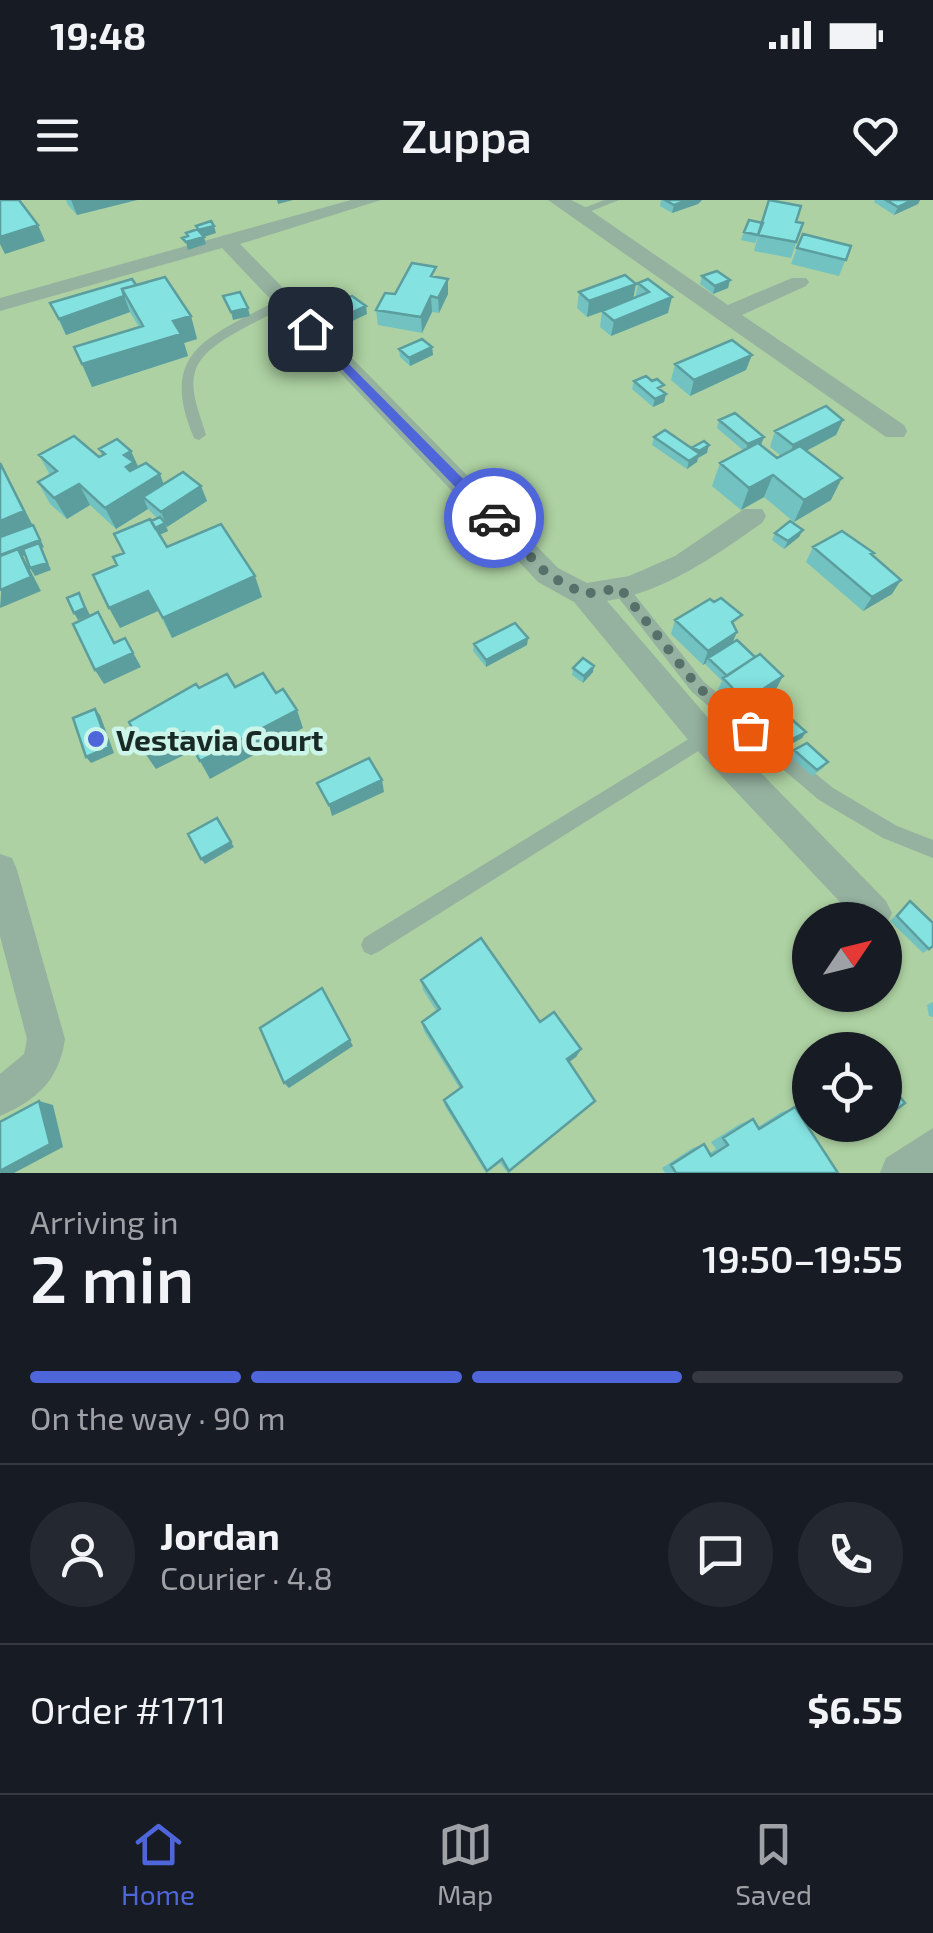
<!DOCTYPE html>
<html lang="en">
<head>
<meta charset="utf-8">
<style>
  body { margin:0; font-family:"Exo 2",sans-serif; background:#242831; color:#f1f3f6; height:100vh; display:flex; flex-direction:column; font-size:38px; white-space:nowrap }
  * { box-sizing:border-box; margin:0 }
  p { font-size:32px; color:#9ea1a6 }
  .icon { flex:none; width:55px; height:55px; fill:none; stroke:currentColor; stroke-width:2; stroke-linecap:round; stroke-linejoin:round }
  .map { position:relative; height:973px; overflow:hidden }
  .sheet { display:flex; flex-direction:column; background:#171b24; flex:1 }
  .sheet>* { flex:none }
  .needle { width:65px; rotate:55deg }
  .buttons { position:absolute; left:792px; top:702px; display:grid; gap:20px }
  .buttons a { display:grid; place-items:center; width:110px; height:110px; border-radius:50%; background:#171b24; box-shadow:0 2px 8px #0004; font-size:50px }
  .pin { position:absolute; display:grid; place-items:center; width:85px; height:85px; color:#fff; margin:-42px; border-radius:20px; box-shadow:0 5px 15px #0006 }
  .courier { position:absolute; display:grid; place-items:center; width:100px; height:100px; margin:-50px; border:8px solid #4f66db; border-radius:50%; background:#fff; color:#222; box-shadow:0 2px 12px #0007 }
  .headline em { font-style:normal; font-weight:600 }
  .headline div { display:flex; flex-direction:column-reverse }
  .headline { display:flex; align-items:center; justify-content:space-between; height:170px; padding:0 30px }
  h1 { font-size:65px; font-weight:600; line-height:75px }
  .bar { display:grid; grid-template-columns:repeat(4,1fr); gap:15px 10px; align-content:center; height:120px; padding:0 30px }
  .bar i { height:12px; border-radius:8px; background:#363941 }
  .bar .selected { background:#4f66db }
  .bar p { grid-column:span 4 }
  .line { display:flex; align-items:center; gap:25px; padding:0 30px; border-top:2px solid #363941 }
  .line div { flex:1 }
  .round { display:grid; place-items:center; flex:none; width:105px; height:105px; border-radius:52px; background:#242831 }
  .status { display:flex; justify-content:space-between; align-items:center; height:70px; padding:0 50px; background:#171b24; direction:ltr }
  .status svg { height:28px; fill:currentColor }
  header { display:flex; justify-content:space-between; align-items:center; height:130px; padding:0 30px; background:#171b24; font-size:45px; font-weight:600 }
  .tabs { display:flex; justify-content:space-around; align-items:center; height:140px; border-top:2px solid #363941; background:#171b24; font-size:28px; color:#9ea1a6 }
  .tabs a { display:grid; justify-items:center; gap:5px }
  .tabs .selected { color:#4f66db }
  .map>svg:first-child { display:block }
  .green { fill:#add1a2; fill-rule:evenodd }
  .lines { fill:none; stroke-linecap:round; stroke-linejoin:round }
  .lane { fill:#95b19f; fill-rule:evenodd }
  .street { fill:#95b19f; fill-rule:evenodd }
  .wall { fill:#72c2c2 }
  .shaded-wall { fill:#5c9e9e }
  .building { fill:#84e2e1; stroke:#5c9e9e; stroke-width:2.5 }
  .route { fill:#4f66db }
  .done { stroke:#58706a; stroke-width:10; stroke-dasharray:0 18 }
  .poi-dot { fill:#4f66db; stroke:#ccf5e9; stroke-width:4 }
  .labels { text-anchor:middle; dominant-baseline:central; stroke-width:9; stroke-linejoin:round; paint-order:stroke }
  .poi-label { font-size:30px; font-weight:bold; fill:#192925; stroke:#ccf5e9; text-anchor:start }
</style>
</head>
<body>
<div class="status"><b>19:48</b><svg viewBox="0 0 49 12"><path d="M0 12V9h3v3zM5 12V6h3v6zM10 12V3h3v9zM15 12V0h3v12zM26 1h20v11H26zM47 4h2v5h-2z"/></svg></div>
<header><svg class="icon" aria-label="menu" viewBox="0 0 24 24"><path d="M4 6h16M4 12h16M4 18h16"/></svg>Zuppa<svg class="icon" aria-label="heart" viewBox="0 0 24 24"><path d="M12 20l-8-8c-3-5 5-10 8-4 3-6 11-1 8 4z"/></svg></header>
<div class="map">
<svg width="933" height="973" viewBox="0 0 933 973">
  <rect width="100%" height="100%" fill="#ccf5e9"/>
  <path class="green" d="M0 0H933V973H0ZM810 720H885V795H810ZM810 850H885V925H810Z"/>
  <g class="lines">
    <path class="lane" d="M604 0H619L584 14 574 12Z
      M280 99 290 102C266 121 203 140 195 172 189 192 201 216 206 235L199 240 194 238C156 149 212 136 280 99Z
      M620 382 626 384 704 482 833 588 897 626 933 640V658L883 638 819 600 692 492 614 392 612 388Z
      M705 529 711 531 714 537 711 543 378 752 371 755 364 752 361 745 364 738Z"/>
    <path class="street" d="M351 0H381L240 44 558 368 587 383 629 376 675 356 744 309H762L766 316 762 323C713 357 667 391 607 401L716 527 886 701 892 713 886 725 885 720H857L694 547 574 402 538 382 222 48 0 111V98Z
      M548 0H571L587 8 728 105 792 78H806L809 82 806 86 742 115 904 225 907 231 904 237H886Z
      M0 654 12 658 17 670 65 839C59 880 37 900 0 916V874L24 854 27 839 0 736Z
      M933 928V973H880L886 958Z"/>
  </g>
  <path class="wall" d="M66 0H137L77 15 68 5Z
    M661 0H702L698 4 672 13 660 6Z
    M875 0H920L918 4 894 15 874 2Z
    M796 22 803 23 791 58 754 51 758 36 755 43 741 40 744 32Z
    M851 46 839 76 791 64 797 48Z
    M702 76 730 80 728 88 713 94 700 84Z
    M436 77 448 94 439 113 432 112 422 133 378 125 376 110 395 94Z
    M648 79 668 113 611 136 600 127 602 112 587 117 577 108 579 92 633 98H635L638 83Z
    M136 85 191 116 197 139 184 143 188 156 92 187 74 147 139 127 130 112 66 135 50 103Z
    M336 104 367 114 350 122 337 112Z
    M432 147 433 155 410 166 400 157 399 149Z
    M675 164 746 170 690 196 671 180Z
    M634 181 663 192 666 194 664 202 653 207 632 189Z
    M719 220 761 245 777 258 781 256 770 247 775 231 843 220 836 235 806 251 831 300 794 322 764 297 741 310 712 286 720 263 744 251 717 228Z
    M654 237 693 249V247L707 253 698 258 697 262 687 269 652 245Z
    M99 249 131 251 138 267 164 284 201 286 207 301 167 327 165 325 168 331 160 335 167 347 262 397 172 438 158 411 120 428 117 365 124 353 151 321 157 318 148 309 116 329 90 305 67 319 50 304 38 282 50 275 39 255 99 257 102 255Z
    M775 333 799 337 784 349 772 340Z
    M813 347 872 355 892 394 863 411 806 362Z
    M675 420 736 429 733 442 783 476 776 489 739 513 717 491 722 481 705 464 706 463 703 465 671 434Z
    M528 438 527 445 486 467 473 451 474 444Z
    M573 468 593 472 583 483 572 475Z
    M773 524 806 532 802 538 786 547 769 530Z
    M794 550 828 562 823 568 812 576 790 556Z
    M910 701 929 749 923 753 890 721Z
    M421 780 540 822 581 849 576 857 569 862 595 901 508 973 500 963 486 973 445 906 444 900 460 889 424 831 422 822 437 812 423 790Z
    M933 802V817L929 816 927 805Z
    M795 907 838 973H665L662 968 693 948 704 944 710 953 716 949 711 942 740 924 753 919 758 927 780 913Z"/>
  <path class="shaded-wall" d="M71 0H137L77 15Z
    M277 0H293L278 4Z
    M688 0H702L698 4 672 13 674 5Z
    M913 0H920L918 4 894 15 898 7Z
    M38 25 45 41 5 54 0 44V37Z
    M214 26 216 33 204 37 206 44 188 50 186 42 198 30Z
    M448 79V94L439 113 438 98Z
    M730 80 728 88 713 94 715 86Z
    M636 84 633 100 587 117 589 101Z
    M124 96 130 112 66 135 59 119Z
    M431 96 432 112 422 133 421 117Z
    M672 97 668 113 611 136 614 121Z
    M366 106 367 114 350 122 349 114Z
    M248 108 250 116 233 120 231 112Z
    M191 116 197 139 184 143 188 156 92 187 82 164 173 121Z
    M432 147 433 155 410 166 409 158Z
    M752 155 746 170 690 196 694 180Z
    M666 194 664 202 653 207 655 199Z
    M843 220 836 235 787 261 793 245Z
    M764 237 761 245 745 252 748 244Z
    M709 245 707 253 698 258 697 262 687 269 689 261 698 255 699 251Z
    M131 251 141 273 160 274 168 296 143 297 148 309 116 329 105 308 126 267 124 255Z
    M1 263 33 326 0 339V321Z
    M773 275 764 297 741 310 749 288Z
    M842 278 831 300 794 322 804 300Z
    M79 284 90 305 67 319 54 298Z
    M201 286 207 301 167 327 161 312Z
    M165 323 168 331 146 341 143 334Z
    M33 325 44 347 42 348 51 370 35 376 30 368 41 349 23 356 41 391 0 408 3 364Z
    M803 330 799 337 784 349 788 341Z
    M255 376 262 397 172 438 163 418Z
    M901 380 892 394 863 411 872 397Z
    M148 391 158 411 120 428 109 408Z
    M79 393 90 415 78 420 74 413Z
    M737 432 731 446 708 458 706 463 703 465 708 451Z
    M125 438 141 467 104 484 95 470Z
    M528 438 527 445 486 467V460Z
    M594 466 593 472 583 483 584 476Z
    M783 476 776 489 739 513 745 501Z
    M95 509 100 515 114 553 91 563 86 557Z
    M297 510 303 528 210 579 200 561Z
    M184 532 194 550 156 569 144 552Z
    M806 532 802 538 786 547 790 540Z
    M382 580 384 592 332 616 329 605Z
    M231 642 234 647 205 664 201 659Z
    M322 788 353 846 289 888 284 883Z
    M581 849 576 857 562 867 567 859Z
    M39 901 53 905 63 947 14 973H0Z"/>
  <path class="building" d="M0 0H19L38 25 0 37Z
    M665 0H688L674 5Z
    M769 0 801 6 796 22 803 23 796 42 758 35Z
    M886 0H913L898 7Z
    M749 20 763 23 758 35 744 32Z
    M211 21 214 26 198 30 204 37 186 42 182 38 188 36 186 33 198 29 196 26Z
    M803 34 851 46 846 60 797 48Z
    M412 63 436 67 431 76 448 79 438 98 431 96 421 117 376 110 385 93 395 94Z
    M717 71 730 80 715 86 702 76Z
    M625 75 636 84 589 101 579 92Z
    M165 77 191 116 173 121 181 134 82 164 74 147 143 126 122 89Z
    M132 79 136 85 148 82 122 89 124 96 59 119 50 103Z
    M648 79 672 97 614 121 602 111 649 92 638 83Z
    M240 92 248 108 231 112 223 96Z
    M352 96 366 106 349 114 336 104Z
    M422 139 432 147 409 158 399 149Z
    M732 140 752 155 694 180 675 164Z
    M646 176 652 181 657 179 664 185 658 188 666 194 655 199 634 181Z
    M826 206 843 220 793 245 775 231Z
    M735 213 764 237 748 244 719 220Z
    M665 230 700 254 689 261 654 237Z
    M74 236 99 257 105 254 99 249 117 239 131 251 124 255 134 262 126 267 130 271 146 263 160 274 105 308 79 284 54 298 38 282 57 271 39 255Z
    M704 241 709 245 699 251 693 247Z
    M758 243 777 258 800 246 842 278 804 300 773 275 749 288 720 263Z
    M0 263 24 311 0 321Z
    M183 272 201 286 161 312 143 297Z
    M160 317 165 323 155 328 151 321Z
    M150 319 167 347 221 324 255 376 163 418 148 391 109 408 93 375 117 365 113 357 124 353 114 334Z
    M790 321 803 330 788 341 775 333Z
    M33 325 40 340 0 355V337Z
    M842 331 874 353 871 354 901 380 872 397 813 347Z
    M39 343 47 363 30 368 23 349Z
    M18 349 31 377 0 390V356Z
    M79 393 85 408 74 413 67 398Z
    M721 398 742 415 732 422 737 432 708 451 675 420 710 399 714 402Z
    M98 412 114 443 125 438 133 453 95 470 73 424Z
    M515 423 528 438 486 460 474 444Z
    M737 440 755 457 727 476 708 458Z
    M760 454 783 476 745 501 723 478Z
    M583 458 594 466 584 476 573 468Z
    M263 473 276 493 283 489 297 510 200 561 184 532 144 552 129 522 196 484 199 488 227 474 235 487Z
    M95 509 109 547 86 557 73 518Z
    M788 516 806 532 790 540 773 524Z
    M807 543 828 562 817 570 794 550Z
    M369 558 382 580 329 605 317 583Z
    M217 618 231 642 201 659 188 634Z
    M910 701 933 723V746L929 749 897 716Z
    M481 738 540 822 554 812 581 849 567 859 595 901 509 971 502 959 487 971 444 900 462 887 422 822 440 809 421 780Z
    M322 788 350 840 284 883 260 828Z
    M885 879 905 903 885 918Z
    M39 901 50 944 0 971V922Z
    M795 907 838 973H676L671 965 704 944 711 956 728 945 723 938 753 919 759 929Z"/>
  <path class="route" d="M310 125 499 315V322H489L306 132Z"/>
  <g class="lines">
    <path class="done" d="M494 318 548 375 584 394 620 388 698 487 750 530"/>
  </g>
  <circle class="poi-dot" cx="96" cy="539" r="10"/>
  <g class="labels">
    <g class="poi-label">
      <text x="116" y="539">Vestavia Court</text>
    </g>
  </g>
</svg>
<div class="buttons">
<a><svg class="needle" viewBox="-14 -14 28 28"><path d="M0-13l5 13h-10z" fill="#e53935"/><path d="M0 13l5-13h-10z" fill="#9ea1a6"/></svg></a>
<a><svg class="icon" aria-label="locate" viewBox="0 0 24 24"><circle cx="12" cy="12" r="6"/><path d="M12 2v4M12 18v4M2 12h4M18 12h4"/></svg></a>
</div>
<div class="pin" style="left:750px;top:530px;background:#ea580c"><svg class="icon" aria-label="bag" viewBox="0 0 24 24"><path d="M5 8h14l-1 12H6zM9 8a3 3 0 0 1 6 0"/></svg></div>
<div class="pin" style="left:310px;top:129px;background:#1f2937"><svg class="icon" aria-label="home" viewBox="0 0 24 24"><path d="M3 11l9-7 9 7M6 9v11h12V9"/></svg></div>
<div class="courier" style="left:494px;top:318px"><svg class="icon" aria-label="car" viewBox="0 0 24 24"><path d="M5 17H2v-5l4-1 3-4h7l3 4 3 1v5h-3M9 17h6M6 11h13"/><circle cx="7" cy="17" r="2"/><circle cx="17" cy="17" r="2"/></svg></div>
</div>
<section class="sheet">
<div class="headline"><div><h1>2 min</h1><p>Arriving in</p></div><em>19:50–19:55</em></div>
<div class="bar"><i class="selected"></i><i class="selected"></i><i class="selected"></i><i></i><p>On the way · 90 m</p></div>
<div class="line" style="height:180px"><a class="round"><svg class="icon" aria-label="person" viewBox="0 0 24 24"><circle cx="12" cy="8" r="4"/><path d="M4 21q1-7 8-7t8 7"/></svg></a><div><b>Jordan</b><p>Courier · 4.8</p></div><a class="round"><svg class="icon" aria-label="chat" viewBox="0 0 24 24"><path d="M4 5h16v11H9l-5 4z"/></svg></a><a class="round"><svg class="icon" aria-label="phone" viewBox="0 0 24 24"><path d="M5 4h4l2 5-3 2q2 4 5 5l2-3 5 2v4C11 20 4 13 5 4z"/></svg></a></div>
<div class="line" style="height:130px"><div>Order #1711</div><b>$6.55</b></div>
</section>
<nav class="tabs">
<a class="selected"><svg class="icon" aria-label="home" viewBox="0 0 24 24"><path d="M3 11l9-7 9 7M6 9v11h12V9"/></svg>Home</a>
<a><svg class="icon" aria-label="map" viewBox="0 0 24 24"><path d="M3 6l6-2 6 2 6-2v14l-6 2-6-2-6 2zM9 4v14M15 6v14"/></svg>Map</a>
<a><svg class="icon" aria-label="saved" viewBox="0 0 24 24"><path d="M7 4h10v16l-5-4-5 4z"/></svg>Saved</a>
</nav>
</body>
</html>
